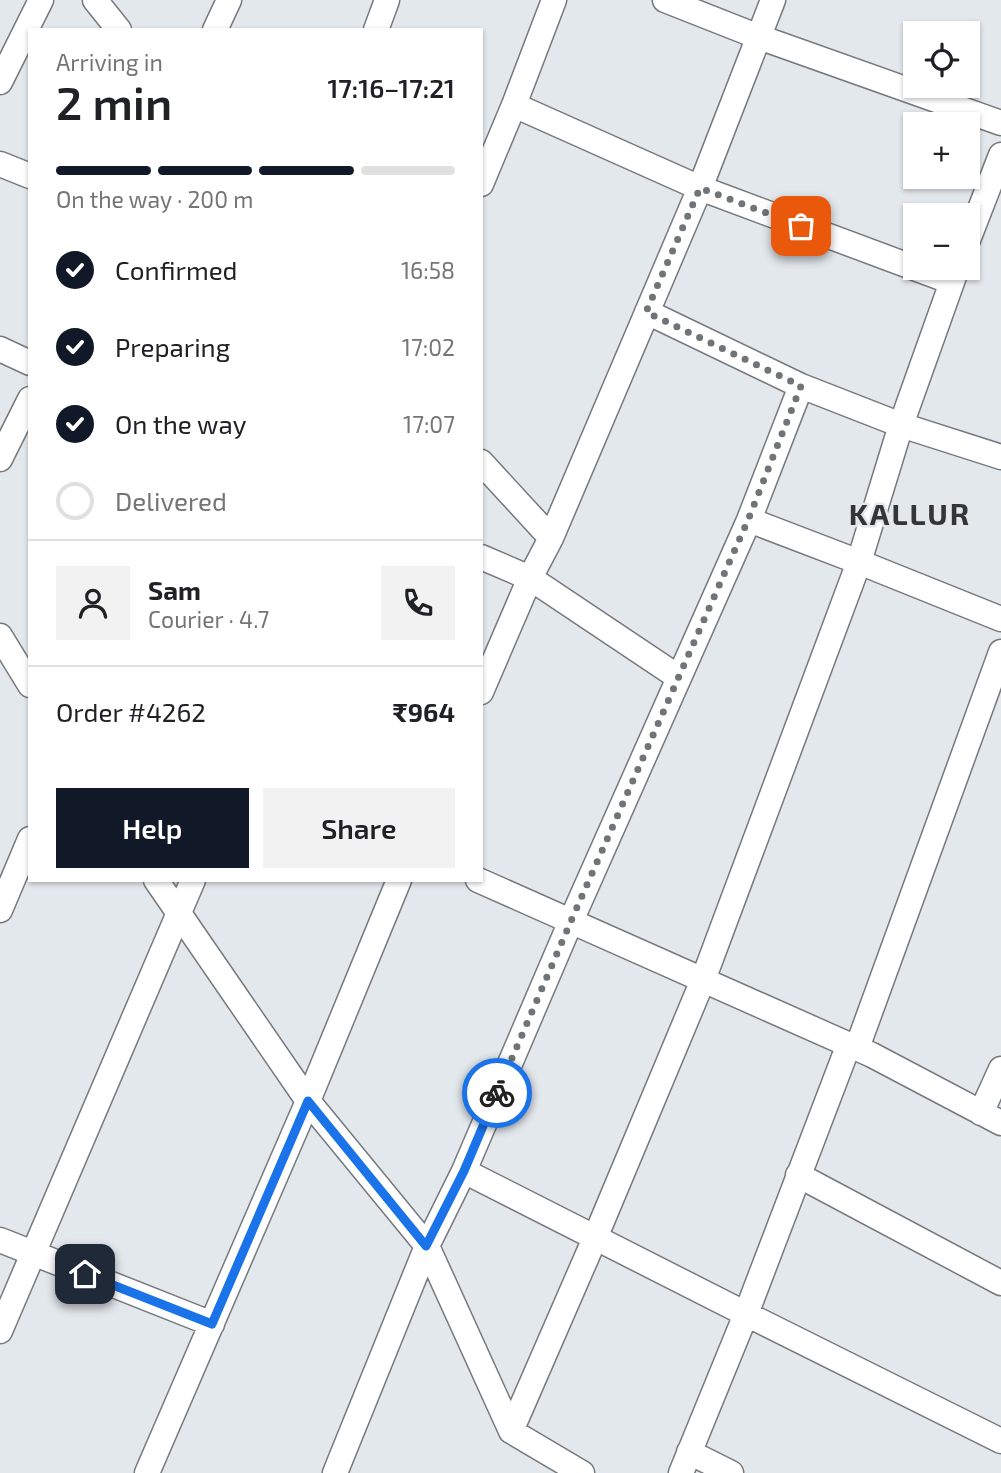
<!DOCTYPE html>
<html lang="en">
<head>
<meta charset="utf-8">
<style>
  body { margin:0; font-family:"Exo 2",sans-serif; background:#f2f2f2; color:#202124; height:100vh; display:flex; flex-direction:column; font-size:26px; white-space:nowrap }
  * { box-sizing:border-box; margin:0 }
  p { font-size:23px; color:#757577 }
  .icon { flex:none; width:38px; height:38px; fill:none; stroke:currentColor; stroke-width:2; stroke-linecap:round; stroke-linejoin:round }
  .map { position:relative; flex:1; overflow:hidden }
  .drawer { position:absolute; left:28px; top:28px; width:455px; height:854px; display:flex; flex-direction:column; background:#fff; border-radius:0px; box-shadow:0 2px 5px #0004 }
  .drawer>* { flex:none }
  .buttons { position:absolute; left:903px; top:21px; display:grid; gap:14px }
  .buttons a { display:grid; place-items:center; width:77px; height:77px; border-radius:0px; background:#fff; box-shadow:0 2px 5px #0004; font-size:35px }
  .pin { position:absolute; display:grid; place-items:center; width:60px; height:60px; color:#fff; margin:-30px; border-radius:14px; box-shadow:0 4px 10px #0006 }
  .courier { position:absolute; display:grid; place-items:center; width:70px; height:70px; margin:-35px; border:5px solid #1a73e8; border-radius:50%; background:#fff; color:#222; box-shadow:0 2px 9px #0007 }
  .head em { font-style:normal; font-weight:600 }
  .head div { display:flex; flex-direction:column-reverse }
  .head { display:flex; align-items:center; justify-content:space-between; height:119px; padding:0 28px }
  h1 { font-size:46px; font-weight:600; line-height:52px }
  .bar { display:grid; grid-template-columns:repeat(4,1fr); gap:10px 7px; align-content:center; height:84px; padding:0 28px }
  .bar i { height:9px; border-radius:5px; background:#e0e0e0 }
  .bar .on { background:#111827 }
  .bar p { grid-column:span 4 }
  .line { display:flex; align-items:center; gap:18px; padding:0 28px; border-top:2px solid #e0e0e0 }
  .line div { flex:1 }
  .round { display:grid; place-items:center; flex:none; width:74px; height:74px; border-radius:0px; background:#f2f2f2 }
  ol { padding:0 28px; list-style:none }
  li { display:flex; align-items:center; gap:21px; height:77px }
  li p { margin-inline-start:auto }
  li .icon { padding:7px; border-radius:50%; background:#111827; color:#fff; stroke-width:4 }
  li:last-child { color:#757577 }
  li i { width:38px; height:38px; border:4px solid #e0e0e0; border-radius:50% }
  .button { display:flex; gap:14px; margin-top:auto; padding:14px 28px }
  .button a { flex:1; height:80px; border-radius:0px; background:#111827; color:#fff; font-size:28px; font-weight:600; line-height:80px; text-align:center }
  .button a+a { background:#f2f2f2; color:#202124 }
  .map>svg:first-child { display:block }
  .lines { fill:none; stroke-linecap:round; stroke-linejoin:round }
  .street-casing { stroke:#75797e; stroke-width:27 }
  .street { stroke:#fff; stroke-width:24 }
  .done { stroke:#717477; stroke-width:7; stroke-dasharray:0 12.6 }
  .route { stroke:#1a73e8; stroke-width:9 }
  .labels { text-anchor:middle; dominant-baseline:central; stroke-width:5; stroke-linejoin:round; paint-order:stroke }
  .district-label { font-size:30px; font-weight:bold; letter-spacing:2px; fill:#333537; stroke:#e3e8ed }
</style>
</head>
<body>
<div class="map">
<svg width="1001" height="1473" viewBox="0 0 1001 1473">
  <rect width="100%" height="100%" fill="#e3e8ed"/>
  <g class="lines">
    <defs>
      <path id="street" d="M95 0 119 30
        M665 0 759 37 1001 123
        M215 30 229 0
        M376 30 387 0
        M0 82 41 0
        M514 105 700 188 952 282
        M0 164 30 176
        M481 184 514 105 554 0
        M968 240 1001 155
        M647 312 801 386 901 425 1001 457
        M0 349 30 363
        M0 459 30 399
        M481 462 551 538
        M749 520 859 562 1001 619
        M481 557 530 578 678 677
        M0 636 30 685
        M481 692 530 578 551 538 700 188 773 0
        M156 880 308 1101 427 1246 511 1431
        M478 880 872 1055 1001 1123
        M0 910 30 839
        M857 1048 1001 652
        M981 1113 1001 1069
        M464 1171 746 1314 849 1044
        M798 1175 1001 1283
        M0 1240 212 1324
        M0 1331 193 880
        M689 1452 731 1473
        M147 1473 308 1101 399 880
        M335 1473 427 1246 464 1171 571 921 749 520 801 386
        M582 1473 511 1431 595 1238 703 980 859 562 901 425 957 268
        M681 1473 746 1314 1001 1441"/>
    </defs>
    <use href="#street" class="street-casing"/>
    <use href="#street" class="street"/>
  </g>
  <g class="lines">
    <path class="done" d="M497 1093 571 921 748 520 801 386 646 312 700 188 801 226"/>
    <path class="route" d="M85 1274 212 1324 308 1101 426 1246 464 1171 497 1093"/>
  </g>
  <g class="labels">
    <g class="district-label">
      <text x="910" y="513">KALLUR</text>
    </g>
  </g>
</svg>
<div class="buttons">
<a><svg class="icon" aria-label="locate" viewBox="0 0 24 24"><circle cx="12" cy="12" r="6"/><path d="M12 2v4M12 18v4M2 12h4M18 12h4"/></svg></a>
<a>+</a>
<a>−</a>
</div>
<div class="pin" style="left:801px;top:226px;background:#ea580c"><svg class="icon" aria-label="bag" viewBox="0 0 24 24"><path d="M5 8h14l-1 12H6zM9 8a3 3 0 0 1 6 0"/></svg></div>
<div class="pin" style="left:85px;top:1274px;background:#1f2937"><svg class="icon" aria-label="home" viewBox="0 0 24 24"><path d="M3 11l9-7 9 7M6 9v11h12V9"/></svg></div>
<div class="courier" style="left:497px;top:1093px"><svg class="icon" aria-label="bike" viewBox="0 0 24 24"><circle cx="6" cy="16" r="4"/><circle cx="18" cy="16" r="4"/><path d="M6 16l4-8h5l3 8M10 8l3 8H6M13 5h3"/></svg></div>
<section class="drawer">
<div class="head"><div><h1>2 min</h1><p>Arriving in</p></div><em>17:16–17:21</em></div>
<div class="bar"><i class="on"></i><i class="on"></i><i class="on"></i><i></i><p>On the way · 200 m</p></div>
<ol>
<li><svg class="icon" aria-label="check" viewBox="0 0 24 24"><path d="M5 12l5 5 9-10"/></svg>Confirmed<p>16:58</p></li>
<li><svg class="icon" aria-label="check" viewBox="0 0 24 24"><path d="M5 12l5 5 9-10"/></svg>Preparing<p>17:02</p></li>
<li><svg class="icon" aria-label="check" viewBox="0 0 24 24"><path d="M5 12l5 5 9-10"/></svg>On the way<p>17:07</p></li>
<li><i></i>Delivered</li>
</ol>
<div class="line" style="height:126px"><a class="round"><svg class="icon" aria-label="person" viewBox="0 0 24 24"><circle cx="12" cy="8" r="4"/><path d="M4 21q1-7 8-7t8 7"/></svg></a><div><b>Sam</b><p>Courier · 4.7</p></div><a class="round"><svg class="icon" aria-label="phone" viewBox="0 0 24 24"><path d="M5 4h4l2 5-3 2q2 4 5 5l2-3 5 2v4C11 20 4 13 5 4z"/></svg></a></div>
<div class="line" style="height:91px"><div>Order #4262</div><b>₹964</b></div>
<div class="button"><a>Help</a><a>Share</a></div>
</section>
</div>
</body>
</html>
